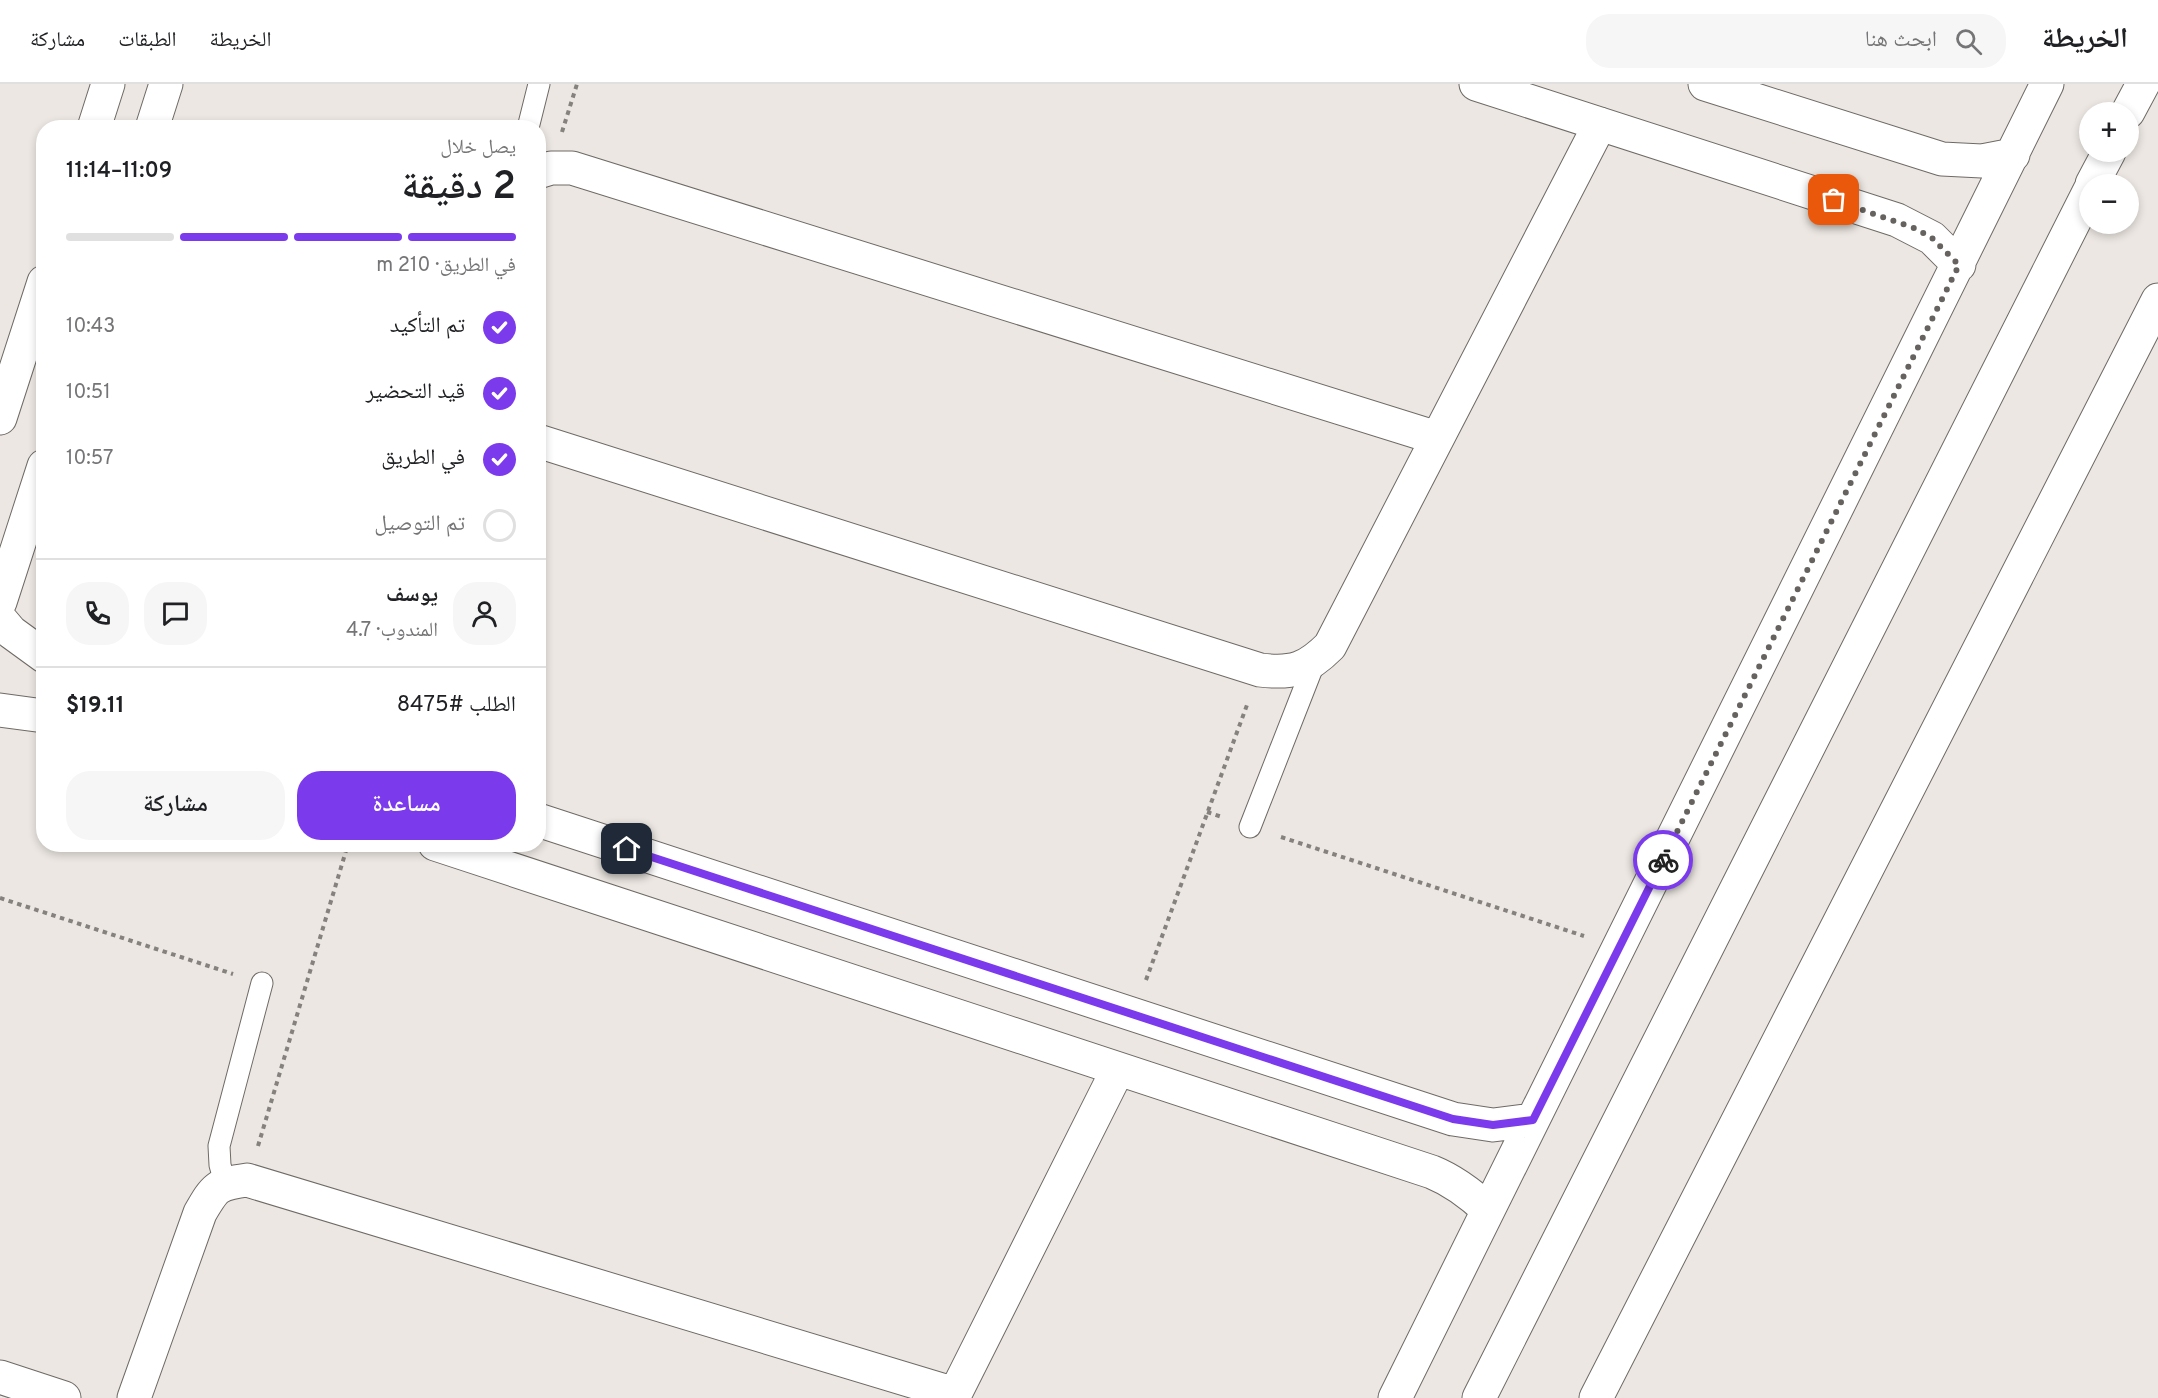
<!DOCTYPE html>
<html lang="ar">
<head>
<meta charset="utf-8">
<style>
  body { margin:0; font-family:Overpass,"Noto Naskh Arabic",sans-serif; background:#f6f6f6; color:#202124; direction:rtl; height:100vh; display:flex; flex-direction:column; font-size:22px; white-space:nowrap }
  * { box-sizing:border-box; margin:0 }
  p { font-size:20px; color:#757577 }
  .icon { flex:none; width:33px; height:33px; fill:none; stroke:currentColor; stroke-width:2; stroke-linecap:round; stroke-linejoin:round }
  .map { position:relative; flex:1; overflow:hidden; direction:ltr }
  .details { position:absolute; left:36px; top:36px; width:510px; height:732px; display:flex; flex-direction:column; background:#fff; border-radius:24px; box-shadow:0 3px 9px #0003; direction:rtl }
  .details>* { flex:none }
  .controls { position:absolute; left:2079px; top:18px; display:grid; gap:12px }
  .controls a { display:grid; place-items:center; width:60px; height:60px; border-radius:50%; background:#fff; box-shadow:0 3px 9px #0003; font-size:30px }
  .pin { position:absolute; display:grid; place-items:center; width:51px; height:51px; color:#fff; margin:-26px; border-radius:12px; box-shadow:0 3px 9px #0006 }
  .courier { position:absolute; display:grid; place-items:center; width:60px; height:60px; margin:-30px; border:4px solid #7c3aed; border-radius:50%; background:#fff; color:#222; box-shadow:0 2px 8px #0007 }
  .headline em { font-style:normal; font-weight:600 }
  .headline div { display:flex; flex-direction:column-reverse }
  .headline { display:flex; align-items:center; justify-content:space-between; height:102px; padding:0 30px }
  h1 { font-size:39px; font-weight:600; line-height:45px }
  .bar { display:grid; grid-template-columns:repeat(4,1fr); gap:9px 6px; align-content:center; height:72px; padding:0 30px }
  .bar i { height:8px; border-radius:4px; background:#e0e0e0 }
  .bar .active { background:#7c3aed }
  .bar p { grid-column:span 4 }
  .line { display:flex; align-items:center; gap:15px; padding:0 30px; border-top:2px solid #e0e0e0 }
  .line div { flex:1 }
  .round { display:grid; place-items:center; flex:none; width:63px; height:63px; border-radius:24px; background:#f6f6f6 }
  ol { padding:0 30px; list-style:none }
  li { display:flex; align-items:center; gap:18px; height:66px }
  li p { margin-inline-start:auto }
  li .icon { padding:6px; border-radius:50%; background:#7c3aed; color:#fff; stroke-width:4 }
  li:last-child { color:#757577 }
  li i { width:33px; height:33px; border:3px solid #e0e0e0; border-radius:50% }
  .button { display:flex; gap:12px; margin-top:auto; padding:12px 30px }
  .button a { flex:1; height:69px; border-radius:24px; background:#7c3aed; color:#fff; font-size:24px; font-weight:600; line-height:69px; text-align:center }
  .button a+a { background:#f6f6f6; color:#202124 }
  header { display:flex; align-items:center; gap:36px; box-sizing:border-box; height:84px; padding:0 30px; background:#fff; border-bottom:2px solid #e0e0e0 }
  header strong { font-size:28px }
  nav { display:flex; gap:33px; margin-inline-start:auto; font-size:21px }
  .search { width:420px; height:54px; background:#f6f6f6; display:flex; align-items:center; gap:15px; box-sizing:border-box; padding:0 21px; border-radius:24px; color:#757577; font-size:22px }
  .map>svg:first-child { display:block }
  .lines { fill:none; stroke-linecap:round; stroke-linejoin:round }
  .service-casing { stroke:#6e6a65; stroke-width:23 }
  .minor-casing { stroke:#6e6a65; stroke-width:35 }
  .tertiary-casing { stroke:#6e6a65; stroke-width:35 }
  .path { stroke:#85817e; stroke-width:4; stroke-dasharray:4.5 4.5; stroke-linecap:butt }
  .service { stroke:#fff; stroke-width:21 }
  .minor { stroke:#fff; stroke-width:33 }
  .tertiary { stroke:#fff; stroke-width:33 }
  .done { stroke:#65625f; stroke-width:6; stroke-dasharray:0 10.8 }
  .route { stroke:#7c3aed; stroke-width:8 }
</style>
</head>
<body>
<header>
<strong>الخريطة</strong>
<div class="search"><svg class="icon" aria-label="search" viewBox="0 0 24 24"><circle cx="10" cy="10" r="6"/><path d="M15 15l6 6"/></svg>ابحث هنا</div>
<nav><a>الخريطة</a><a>الطبقات</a><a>مشاركة</a></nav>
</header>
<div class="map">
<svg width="2158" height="1314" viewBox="0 0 2158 1314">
  <rect width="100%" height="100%" fill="#ece7e2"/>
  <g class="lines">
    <defs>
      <path id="service" d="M528 44 539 0
        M1250 743 1315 577
        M225 1099 220 1081 219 1062 262 899"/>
      <path id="minor" d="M1476 0 1897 136 1932 154 1959 181
        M1705 0 1942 75 1982 77 2013 71
        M94 44 108 0
        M152 44 166 0
        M538 88 551 84H572L1437 354
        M0 334 44 198
        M538 357 1260 586C1293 590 1307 585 1330 562L1600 40
        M0 518 44 382
        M0 535 11 548 44 572
        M0 626 44 632
        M538 736 1453 1035 1493 1041 1533 1036
        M435 760 1432 1088C1454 1097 1471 1110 1488 1126
        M0 1293 64 1314
        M134 1314 200 1129C215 1103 217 1100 247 1096L955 1310
        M953 1314 1118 985
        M1395 1314 2047 0"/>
      <path id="tertiary" d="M2128 28 2143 0
        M2092 100 2109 68
        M1479 1314 2090 106
        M1596 1314 2158 216"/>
    </defs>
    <use href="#service" class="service-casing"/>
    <use href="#minor" class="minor-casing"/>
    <use href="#tertiary" class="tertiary-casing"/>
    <path class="path" d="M562 48 577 0
      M1207 728 1222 733
      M1281 753 1584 852
      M0 814 233 890
      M1146 896 1247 621
      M258 1062 348 760"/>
    <use href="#service" class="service"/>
    <use href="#minor" class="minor"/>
    <use href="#tertiary" class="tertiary"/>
  </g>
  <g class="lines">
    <path class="done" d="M1663 776 1959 181 1932 154 1914 144 1834 116"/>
    <path class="route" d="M627 765 1453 1035 1493 1041 1533 1036 1663 776"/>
  </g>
</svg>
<div class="controls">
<a>+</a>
<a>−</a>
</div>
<div class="pin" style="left:1834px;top:116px;background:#ea580c"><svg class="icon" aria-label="bag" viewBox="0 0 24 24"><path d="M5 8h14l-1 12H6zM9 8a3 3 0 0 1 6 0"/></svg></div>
<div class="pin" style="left:627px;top:765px;background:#1f2937"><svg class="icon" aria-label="home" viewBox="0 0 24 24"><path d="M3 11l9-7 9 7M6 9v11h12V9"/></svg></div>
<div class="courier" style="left:1663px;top:776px"><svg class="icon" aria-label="bike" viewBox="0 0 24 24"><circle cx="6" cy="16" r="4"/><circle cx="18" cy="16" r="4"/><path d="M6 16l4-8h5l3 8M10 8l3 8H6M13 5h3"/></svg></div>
<section class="details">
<div class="headline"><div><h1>2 دقيقة</h1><p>يصل خلال</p></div><em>11:09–11:14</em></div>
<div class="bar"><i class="active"></i><i class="active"></i><i class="active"></i><i></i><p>في الطريق · 210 m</p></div>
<ol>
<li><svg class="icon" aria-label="check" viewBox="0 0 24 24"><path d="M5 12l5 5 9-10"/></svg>تم التأكيد<p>10:43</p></li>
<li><svg class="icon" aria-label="check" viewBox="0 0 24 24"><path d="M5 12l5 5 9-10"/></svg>قيد التحضير<p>10:51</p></li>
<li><svg class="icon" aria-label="check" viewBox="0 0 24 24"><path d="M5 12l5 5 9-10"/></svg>في الطريق<p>10:57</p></li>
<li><i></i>تم التوصيل</li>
</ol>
<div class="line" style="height:108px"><a class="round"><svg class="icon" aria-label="person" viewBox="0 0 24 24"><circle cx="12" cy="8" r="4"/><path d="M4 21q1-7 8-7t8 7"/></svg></a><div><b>يوسف</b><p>المندوب · 4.7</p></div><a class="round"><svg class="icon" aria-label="chat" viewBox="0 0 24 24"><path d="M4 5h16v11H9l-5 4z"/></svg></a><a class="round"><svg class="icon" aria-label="phone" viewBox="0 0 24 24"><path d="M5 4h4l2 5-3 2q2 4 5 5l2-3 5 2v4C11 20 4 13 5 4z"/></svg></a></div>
<div class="line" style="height:78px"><div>الطلب #8475</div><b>$19.11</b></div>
<div class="button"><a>مساعدة</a><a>مشاركة</a></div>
</section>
</div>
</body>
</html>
